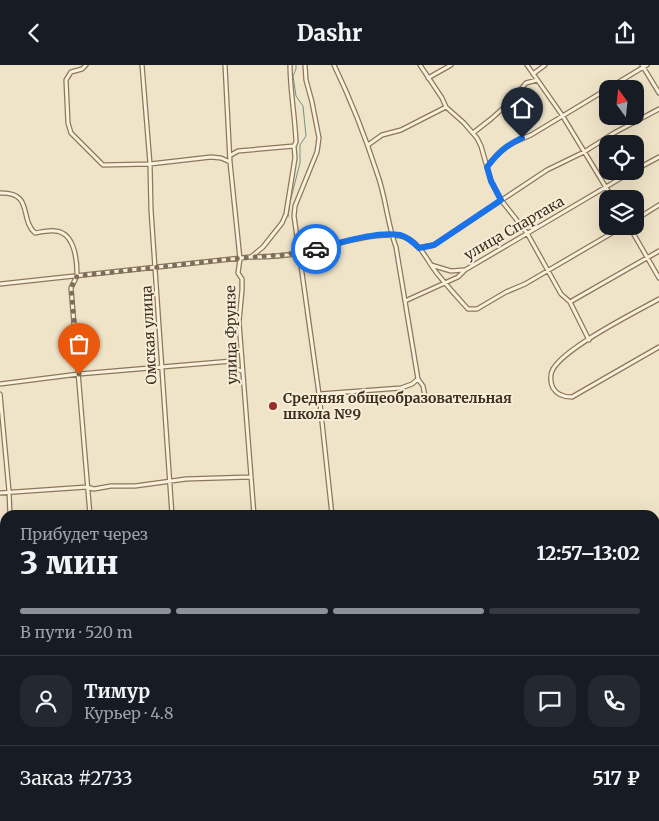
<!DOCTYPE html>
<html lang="ru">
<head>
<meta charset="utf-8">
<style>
  body { margin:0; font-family:Merriweather,serif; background:#242831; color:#f1f3f6; height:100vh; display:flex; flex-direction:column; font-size:19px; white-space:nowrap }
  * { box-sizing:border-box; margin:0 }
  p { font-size:16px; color:#9ea1a6 }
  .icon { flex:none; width:28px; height:28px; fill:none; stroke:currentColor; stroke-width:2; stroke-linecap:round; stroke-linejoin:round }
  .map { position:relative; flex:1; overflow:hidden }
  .sheet { position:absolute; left:0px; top:445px; width:660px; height:311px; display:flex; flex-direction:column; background:#171b24; border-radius:15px 15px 0 0; box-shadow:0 5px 20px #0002 }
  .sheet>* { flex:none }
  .needle { width:32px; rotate:345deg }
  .buttons { position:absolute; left:599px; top:15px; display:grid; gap:10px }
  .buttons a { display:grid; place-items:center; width:45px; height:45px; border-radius:10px; background:#171b24; box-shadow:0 5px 20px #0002; font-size:25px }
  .pin { position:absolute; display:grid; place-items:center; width:42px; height:42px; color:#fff; margin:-51px -21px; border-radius:50% 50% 50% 0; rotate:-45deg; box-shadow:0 0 5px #0007 }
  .pin .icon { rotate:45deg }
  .courier { position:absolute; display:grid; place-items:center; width:50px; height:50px; margin:-25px; border:4px solid #1a73e8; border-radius:50%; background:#fff; color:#222; box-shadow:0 1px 6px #0007 }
  .headline em { font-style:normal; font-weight:800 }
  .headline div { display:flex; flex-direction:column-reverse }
  .headline { display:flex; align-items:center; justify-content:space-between; height:85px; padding:0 20px }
  h1 { font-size:32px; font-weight:800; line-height:38px }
  .bar { display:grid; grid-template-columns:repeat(4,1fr); gap:8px 5px; align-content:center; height:60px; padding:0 20px }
  .bar i { height:6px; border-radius:4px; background:#363941 }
  .bar .active { background:#8c9099 }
  .bar p { grid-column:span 4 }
  .line { display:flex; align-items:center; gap:12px; padding:0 20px; border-top:1px solid #363941 }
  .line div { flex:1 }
  .round { display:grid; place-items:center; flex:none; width:52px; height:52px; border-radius:15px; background:#242831 }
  header { display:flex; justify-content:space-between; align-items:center; height:65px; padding:0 20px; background:#171b24; font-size:22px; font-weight:800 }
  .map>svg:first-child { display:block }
  .water { fill:#a9c4bc; stroke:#6f938a }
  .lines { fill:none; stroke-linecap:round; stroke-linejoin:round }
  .stream { stroke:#6f938a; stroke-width:1 }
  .minor-casing { stroke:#8d765c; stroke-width:5.5 }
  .tertiary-casing { stroke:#8d765c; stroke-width:6 }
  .minor { stroke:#faf1dc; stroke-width:3 }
  .tertiary { stroke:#faf1dc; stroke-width:4 }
  .rail-casing { stroke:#3d2e20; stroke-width:3 }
  .rail { stroke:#f7eed8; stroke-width:1; stroke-dasharray:4; stroke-linecap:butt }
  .done { stroke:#7c6e5b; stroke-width:5; stroke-dasharray:0 9 }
  .route { stroke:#1a73e8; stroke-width:6 }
  .poi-dot { fill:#9e2a2b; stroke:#f7eed8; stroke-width:2 }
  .labels { text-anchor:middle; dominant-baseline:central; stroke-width:4; stroke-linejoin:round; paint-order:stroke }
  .street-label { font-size:14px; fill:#3d2e20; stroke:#f7eed8 }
  .poi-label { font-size:14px; font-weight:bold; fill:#3d2e20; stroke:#f7eed8; text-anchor:start }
</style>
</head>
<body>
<header><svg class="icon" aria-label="back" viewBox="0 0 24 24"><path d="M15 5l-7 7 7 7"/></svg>Dashr<svg class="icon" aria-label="share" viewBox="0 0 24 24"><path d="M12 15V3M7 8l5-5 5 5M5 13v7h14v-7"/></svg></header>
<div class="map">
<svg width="659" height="756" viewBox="0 0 659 756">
  <rect width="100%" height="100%" fill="#f0e4c8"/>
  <path class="water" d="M6 751H41L44 756H9Z"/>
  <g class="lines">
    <path class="stream" d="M288 152 290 137 300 98V80L306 71 303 41 296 31 293 11 296 4V0"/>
    <defs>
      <path id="minor" d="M86 0 82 4 71 7 66 15 68 58 71 68 103 100 150 99 211 92 221 93 230 97
        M142 0 150 99 151 145 172 450
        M225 0 230 97 240 194 238 208 242 214V225L239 257 254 450
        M305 0 306 15 312 37 319 73 317 87 295 141 294 151 319 329 332 450
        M334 0C351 35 365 71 377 108 386 132 387 158 396 182L418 314 423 321 425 331
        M420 0 442 33 446 42 464 58 477 73 481 81 491 116 501 135 527 168 561 229 570 237 589 275
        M527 0 562 50 613 134
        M642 0 659 28
        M533 9 545 0
        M428 13 451 0
        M473 68 491 54 510 37 526 18 537 15
        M368 80 382 70 401 65 446 42
        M231 90 238 86 294 81
        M487 102C502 82 509 79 531 70L647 0
        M635 105 659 92
        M0 128C34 127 19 154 35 168 41 167 49 165 55 166 74 167 77 194 77 208 77 213 73 218 71 223L90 450
        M635 155 659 140
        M629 161 659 213
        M419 183 434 180 547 105 584 87 614 68 659 44
        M251 192 263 182 282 158 286 149 295 93 294 81 296 77C295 51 290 25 290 0
        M431 200 451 206 464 205
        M0 219 250 192C267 192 284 191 300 188 324 183 388 161 409 174 423 182 429 200 440 212 449 223 458 233 468 244H477L506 227 525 219 624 161
        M659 234C634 248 566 282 553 304 550 309 550 317 553 323 557 330 564 332 572 332L659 282
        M405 236 458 212 465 205 633 106
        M570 237 659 186
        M0 319 79 309 232 296 236 304 242 306
        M0 329 9 426 10 450
        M319 329 401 323 412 319 418 314
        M0 428 87 422 94 424 111 421H135L186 414 250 412
        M0 518H5
        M0 660 5 659
        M219 756 221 751"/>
      <path id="tertiary" d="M0 615H5
        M390 751 442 756
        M233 756 234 751
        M332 756 339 751"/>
    </defs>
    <use href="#minor" class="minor-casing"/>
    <use href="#tertiary" class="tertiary-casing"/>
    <use href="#minor" class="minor"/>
    <use href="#tertiary" class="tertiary"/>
    <defs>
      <path id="rail" d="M0 685 5 687
        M0 704H5
        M655 713 659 712
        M655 745H659"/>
    </defs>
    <use href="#rail" class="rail-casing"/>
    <use href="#rail" class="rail"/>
  </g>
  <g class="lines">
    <path class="done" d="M79 309 71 223 77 211 250 192 283 190 316 184"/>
    <path class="route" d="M316 184C340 178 376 166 400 170 408 172 414 178 419 183L434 180 501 135 491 116 487 102C497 89 506 80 522 73"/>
  </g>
  <circle class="poi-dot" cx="273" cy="341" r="5"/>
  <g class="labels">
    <g class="street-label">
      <text transform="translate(514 163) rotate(-30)">улица Спартака</text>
      <text transform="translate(149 270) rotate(-93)">Омская улица</text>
      <text transform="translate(231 270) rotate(-91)">улица Фрунзе</text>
    </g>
    <g class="poi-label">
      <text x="283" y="333">Средняя общеобразовательная<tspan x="283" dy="16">школа №9</tspan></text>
    </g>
  </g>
</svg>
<div class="buttons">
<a><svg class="needle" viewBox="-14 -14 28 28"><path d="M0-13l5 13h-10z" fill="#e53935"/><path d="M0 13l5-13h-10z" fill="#9ea1a6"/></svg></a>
<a><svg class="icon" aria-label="locate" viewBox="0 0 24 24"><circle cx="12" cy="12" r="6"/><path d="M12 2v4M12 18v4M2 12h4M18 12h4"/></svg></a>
<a><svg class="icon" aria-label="layers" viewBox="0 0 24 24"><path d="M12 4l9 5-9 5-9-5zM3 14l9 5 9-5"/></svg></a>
</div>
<div class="pin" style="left:79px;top:309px;background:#ea580c"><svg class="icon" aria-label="bag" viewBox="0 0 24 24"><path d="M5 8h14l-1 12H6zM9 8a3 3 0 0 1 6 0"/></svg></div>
<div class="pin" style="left:522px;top:73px;background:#1f2937"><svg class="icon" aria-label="home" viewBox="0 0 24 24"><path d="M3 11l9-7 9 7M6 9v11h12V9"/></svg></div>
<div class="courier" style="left:316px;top:184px"><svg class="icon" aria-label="car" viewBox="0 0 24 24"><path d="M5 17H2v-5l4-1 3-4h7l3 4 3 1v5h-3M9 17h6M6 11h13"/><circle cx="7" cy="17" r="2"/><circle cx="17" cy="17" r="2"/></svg></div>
<section class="sheet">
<div class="headline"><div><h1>3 мин</h1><p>Прибудет через</p></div><em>12:57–13:02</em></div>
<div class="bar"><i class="active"></i><i class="active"></i><i class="active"></i><i></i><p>В пути · 520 m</p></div>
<div class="line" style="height:90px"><a class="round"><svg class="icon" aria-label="person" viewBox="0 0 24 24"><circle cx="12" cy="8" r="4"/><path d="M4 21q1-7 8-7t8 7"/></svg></a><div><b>Тимур</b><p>Курьер · 4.8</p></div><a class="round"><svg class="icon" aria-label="chat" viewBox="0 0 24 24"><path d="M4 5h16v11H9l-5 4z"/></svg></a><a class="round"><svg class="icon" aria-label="phone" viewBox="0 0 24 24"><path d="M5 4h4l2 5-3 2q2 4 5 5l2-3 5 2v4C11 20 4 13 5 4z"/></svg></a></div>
<div class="line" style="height:65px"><div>Заказ #2733</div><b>517 ₽</b></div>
</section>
</div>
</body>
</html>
